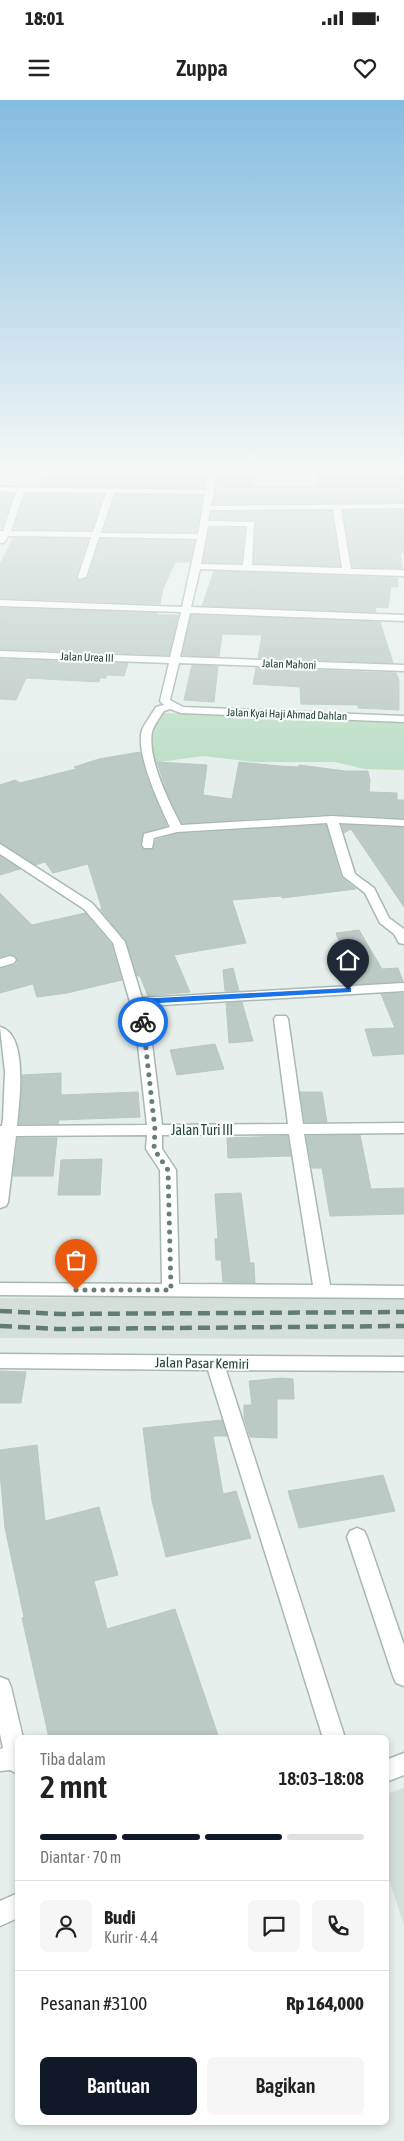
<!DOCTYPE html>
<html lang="id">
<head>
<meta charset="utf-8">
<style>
  body { margin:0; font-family:"Asap Condensed",sans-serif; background:#f6f6f6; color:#222; height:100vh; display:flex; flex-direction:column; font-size:19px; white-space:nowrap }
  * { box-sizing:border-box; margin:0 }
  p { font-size:16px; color:#767676 }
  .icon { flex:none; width:28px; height:28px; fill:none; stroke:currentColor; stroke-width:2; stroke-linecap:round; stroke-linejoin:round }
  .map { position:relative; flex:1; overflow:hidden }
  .sheet { position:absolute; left:15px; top:1635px; width:374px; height:390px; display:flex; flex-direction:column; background:#fff; border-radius:8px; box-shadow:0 2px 8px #0003 }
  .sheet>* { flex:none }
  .pin { position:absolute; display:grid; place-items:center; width:42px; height:42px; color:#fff; margin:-51px -21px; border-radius:50% 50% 50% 0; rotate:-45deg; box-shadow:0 0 5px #0007 }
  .pin .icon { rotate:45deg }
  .courier { position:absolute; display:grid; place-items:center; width:50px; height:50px; margin:-25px; border:4px solid #1a73e8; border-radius:50%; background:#fff; color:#222; box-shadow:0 1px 6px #0007 }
  .headline em { font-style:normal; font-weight:600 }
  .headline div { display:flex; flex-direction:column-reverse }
  .headline { display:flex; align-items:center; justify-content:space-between; height:85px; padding:0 25px }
  h1 { font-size:32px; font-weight:600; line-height:38px }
  .bar { display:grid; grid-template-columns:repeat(4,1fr); gap:8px 5px; align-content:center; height:60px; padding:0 25px }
  .bar i { height:6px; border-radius:4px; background:#e0e0e0 }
  .bar .active { background:#111827 }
  .bar p { grid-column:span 4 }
  .line { display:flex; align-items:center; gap:12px; padding:0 25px; border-top:1px solid #e0e0e0 }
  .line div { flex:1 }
  .round { display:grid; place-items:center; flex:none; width:52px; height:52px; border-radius:8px; background:#f6f6f6 }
  .action { display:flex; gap:10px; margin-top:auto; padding:10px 25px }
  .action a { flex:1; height:58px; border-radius:8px; background:#111827; color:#fff; font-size:20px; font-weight:600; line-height:58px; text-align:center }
  .action a+a { background:#f6f6f6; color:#222 }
  .status { display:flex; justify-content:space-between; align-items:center; height:35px; padding:0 25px; background:#fff; direction:ltr }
  .status svg { height:14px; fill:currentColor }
  header { display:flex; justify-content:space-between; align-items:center; height:65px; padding:0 25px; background:#fff; font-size:22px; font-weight:600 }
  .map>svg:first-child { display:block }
  .built { fill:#d4dfda }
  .green { fill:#bfe0c8 }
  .building { fill:#bbcac4; stroke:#b8c9c2 }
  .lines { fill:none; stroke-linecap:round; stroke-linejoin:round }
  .minor-casing { stroke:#a8b8b2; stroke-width:3 }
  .minor { fill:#fff; fill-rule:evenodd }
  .rail { stroke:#5f7d75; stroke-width:4.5; stroke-dasharray:12 6; stroke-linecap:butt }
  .route { fill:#1a73e8 }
  .done { stroke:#687f78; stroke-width:5; stroke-dasharray:0 9 }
  .labels { text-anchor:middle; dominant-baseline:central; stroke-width:4.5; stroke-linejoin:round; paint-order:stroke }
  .far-street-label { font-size:11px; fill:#24423a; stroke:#f7fbf9 }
  .street-label { font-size:14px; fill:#24423a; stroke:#f7fbf9 }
</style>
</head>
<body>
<div class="status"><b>18:01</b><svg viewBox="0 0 49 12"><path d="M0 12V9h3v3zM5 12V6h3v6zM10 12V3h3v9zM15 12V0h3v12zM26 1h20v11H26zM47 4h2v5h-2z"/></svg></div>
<header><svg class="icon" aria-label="menu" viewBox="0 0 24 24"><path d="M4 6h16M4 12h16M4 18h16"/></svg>Zuppa<svg class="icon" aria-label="heart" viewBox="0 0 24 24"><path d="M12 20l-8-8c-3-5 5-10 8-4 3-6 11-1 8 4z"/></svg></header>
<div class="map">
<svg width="404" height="2041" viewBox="0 0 404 2041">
  <rect width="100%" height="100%" fill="#e6efeb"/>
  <path class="built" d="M404 1194V1239L0 1238V1198Z
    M404 1688V1825L386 1771V1694Z"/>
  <path class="green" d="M164 613 404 623V670L364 669 335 662H254L203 656 152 663 147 638 154 633 155 618Z"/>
  <path class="building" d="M117 371H203L208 372 204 388 41 386 44 377H62L63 374H117Z
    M221 373 256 374 253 386 318 387 317 373 404 374V402L213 404 219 376Z
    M0 393 13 394 2 427H0Z
    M25 394 103 395 92 430 17 429 19 427H14Z
    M115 395 203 396 196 432 104 431Z
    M404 410V453H400L402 468 353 467 343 411Z
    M331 411 340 466 254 463 255 421 210 419 212 412Z
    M210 428H245L241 463 203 462Z
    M13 438 88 439 76 476 80 481 88 478 100 439 195 441 190 462H175L163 489 160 504 0 498V465Z
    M214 471 398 478V487H391L388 508 375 507 376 512 202 506Z
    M0 508 158 513 157 515H178L169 555 0 549Z
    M191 515 380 522 393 563 258 558 262 535 222 534 219 557 182 555Z
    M0 559 128 563 124 576 107 575 106 578H100L99 582 26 578 16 600 0 599Z
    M192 565 218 566 214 602 184 600Z
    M256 568 396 573 399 580V610L358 608V605L301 604 300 587 253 584Z
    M140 652 148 680 167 726 144 732 140 745 142 749H153L156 740 177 734 326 725 341 777 356 789 282 798 281 796 232 800 246 843 174 855 190 892 148 896 140 876H137L126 841 100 809H102L88 764 53 773 45 762 35 765 0 742V685L15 680 20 683 76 669 74 667 99 659Z
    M157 662 207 665 203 695 232 699 239 662 279 666 298 667 299 665 345 671H368L370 680 369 692 397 693V700H404V718L332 714 182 723 167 692Z
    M342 725 404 728V807L351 729 344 733Z
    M0 756 20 769 0 775Z
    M0 793 32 825 85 813 111 844 122 880 67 893 37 897 33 884 0 893V869L15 865 18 861 14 855 8 854 0 857Z
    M359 830 382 869 398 868 403 881 355 884 336 833Z
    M233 868 239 891H225L223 870Z
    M404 893V954L373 956 365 929 395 928 381 894Z
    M242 902 253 941 229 943 226 903Z
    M215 944 224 969 177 975 170 950Z
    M61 973V995L138 992 140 1017 59 1020 58 1024H19L22 975Z
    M300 992H322L327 1022H305Z
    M360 1035 371 1089 404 1088V1114L330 1116 322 1068H312L306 1036Z
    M287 1036 291 1056 228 1058 227 1038Z
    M18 1038H57L53 1076H13Z
    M102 1059 100 1095H58L61 1060Z
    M241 1093 250 1163H254L255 1183 223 1182 221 1160H216L215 1139H218L215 1094Z
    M0 1271 26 1272 21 1303H0Z
    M282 1278 293 1279 294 1299H277V1338L250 1337 244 1318V1305H252L249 1281Z
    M222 1320 227 1336H213L223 1394 236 1391 251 1438 166 1457 152 1401 143 1328Z
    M37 1345 45 1421 99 1407 118 1475 94 1481 107 1529 175 1509 219 1638H49L22 1518 24 1517 5 1428 0 1373V1350Z
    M383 1375 395 1411 299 1428 288 1391Z"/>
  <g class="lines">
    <defs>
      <path id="minor" d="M212 371H220L217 375 211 406 404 404V408L341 409 351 469 404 470V476L200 469 191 507 404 515V521L190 513 180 557 404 565V571L179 563 170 600 183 607 404 616V622L181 613 170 609 164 611C160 617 154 625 152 632 147 658 169 702 181 725L332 716 404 720V726L339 723 355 774 374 788 389 818 404 829V844L399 843 394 834 380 823 365 793 343 776 327 723 177 732 154 738 152 748H144L142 745 144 734 170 727C160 706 135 653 142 630 145 623 152 614 156 607L164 605 160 601 169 563 0 557V551L170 557 181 512 0 506V500L182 507 197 439 99 437 86 477 79 479 78 477 91 437 8 436 4 443H0V431H3L16 392 0 391V387L206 390 209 374ZM24 392 106 393 93 432 11 431ZM114 393 205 394 198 434 101 433ZM333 409 342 468 252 465 254 422 208 421 210 410ZM208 426H247L243 465 201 464Z
        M0 744 92 803 125 842 142 898 404 883V891L145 906 149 919 162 1025 288 1024 274 919 276 916H286L288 919 303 1024 404 1023V1033L304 1034 330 1185 404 1186V1198L0 1195V1183L162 1184 160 1070 146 1049 147 1035 16 1036 8 1102 6 1106 0 1108V1026H2L3 1019 5 972 0 927C29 934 19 1003 17 1026L147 1025 135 919 113 843 84 809 0 754ZM289 1034 313 1185 179 1184 176 1070 162 1049V1035Z
        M9 856 14 857 16 860 14 863 0 867V859Z
        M0 1254 404 1257V1271L226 1270 345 1638H323L208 1270 0 1268Z
        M357 1428 364 1431 367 1437 404 1545V1586L396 1583 393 1576 347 1437 350 1431Z
        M0 1577 8 1580 11 1587 23 1638H18V1674L10 1670 0 1671V1649L3 1648 0 1634Z
        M404 1653V1675L386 1682V1660Z
        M18 1793V1818L0 1826V1801Z"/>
    </defs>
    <use href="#minor" class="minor-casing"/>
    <use href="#minor" class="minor"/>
    <path class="rail" d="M0 1211 60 1214 404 1212
      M0 1226 58 1229 404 1226"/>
  </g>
  <linearGradient id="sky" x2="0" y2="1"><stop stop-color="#84bce0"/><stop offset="0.56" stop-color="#f4f8f6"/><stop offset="1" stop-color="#f4f8f6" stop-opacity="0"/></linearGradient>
  <rect width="404" height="657" fill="url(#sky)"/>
  <path class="route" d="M348 888H351V892L141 904 147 922 143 924 139 922 133 902 137 899Z"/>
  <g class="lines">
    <path class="done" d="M76 1190H171L168 1070 154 1049 155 1030 143 922"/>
  </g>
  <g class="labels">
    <g class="far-street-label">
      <text transform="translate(87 557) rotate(2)">Jalan Urea III</text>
      <text transform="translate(289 564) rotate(2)">Jalan Mahoni</text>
      <text transform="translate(287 614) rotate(2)">Jalan Kyai Haji Ahmad Dahlan</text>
    </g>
    <g class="street-label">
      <text x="202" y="1030">Jalan Turi III</text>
      <text transform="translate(202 1263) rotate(1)">Jalan Pasar Kemiri</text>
    </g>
  </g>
</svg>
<div class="pin" style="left:76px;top:1190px;background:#ea580c"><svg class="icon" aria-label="bag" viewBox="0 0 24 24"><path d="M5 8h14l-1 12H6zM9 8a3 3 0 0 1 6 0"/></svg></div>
<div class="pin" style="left:348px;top:890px;background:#1f2937"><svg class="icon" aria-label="home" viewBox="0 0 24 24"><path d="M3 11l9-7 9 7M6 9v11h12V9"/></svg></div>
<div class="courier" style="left:143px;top:922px"><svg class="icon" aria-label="bike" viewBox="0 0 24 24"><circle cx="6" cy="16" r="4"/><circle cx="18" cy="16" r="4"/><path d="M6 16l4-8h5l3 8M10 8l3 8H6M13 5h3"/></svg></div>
<section class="sheet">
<div class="headline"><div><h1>2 mnt</h1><p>Tiba dalam</p></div><em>18:03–18:08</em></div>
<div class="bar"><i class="active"></i><i class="active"></i><i class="active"></i><i></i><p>Diantar · 70 m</p></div>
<div class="line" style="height:90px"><a class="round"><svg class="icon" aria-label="person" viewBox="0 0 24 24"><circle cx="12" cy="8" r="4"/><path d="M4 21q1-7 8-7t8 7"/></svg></a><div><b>Budi</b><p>Kurir · 4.4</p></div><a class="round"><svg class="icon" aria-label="chat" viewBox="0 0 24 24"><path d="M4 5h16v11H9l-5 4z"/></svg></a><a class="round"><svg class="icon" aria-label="phone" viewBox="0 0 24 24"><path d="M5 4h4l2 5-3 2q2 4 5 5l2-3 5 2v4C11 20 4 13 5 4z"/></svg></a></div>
<div class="line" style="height:65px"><div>Pesanan #3100</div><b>Rp 164,000</b></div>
<div class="action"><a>Bantuan</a><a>Bagikan</a></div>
</section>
</div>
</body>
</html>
